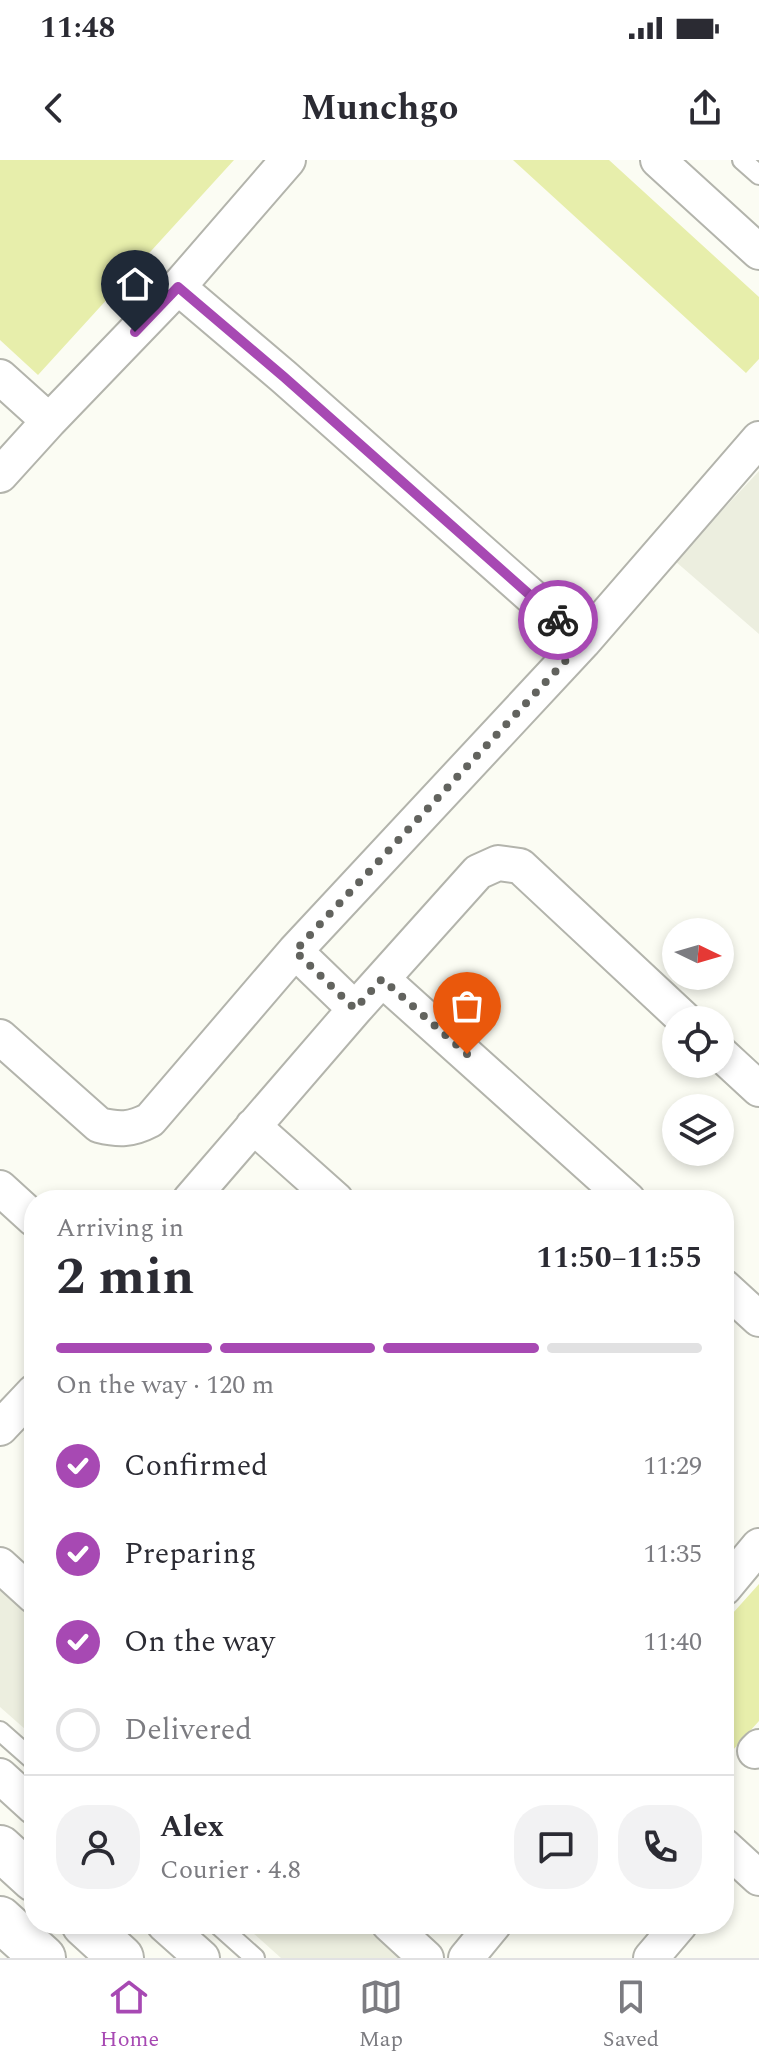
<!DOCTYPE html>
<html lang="en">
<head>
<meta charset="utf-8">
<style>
  body { margin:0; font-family:Spectral,serif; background:#f2f2f3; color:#2b2b33; height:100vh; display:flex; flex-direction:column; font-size:30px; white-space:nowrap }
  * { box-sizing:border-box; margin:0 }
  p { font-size:26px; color:#7c7c81 }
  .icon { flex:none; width:44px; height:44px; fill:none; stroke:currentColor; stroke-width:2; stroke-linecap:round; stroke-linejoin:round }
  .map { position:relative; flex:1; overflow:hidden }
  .drawer { position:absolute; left:24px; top:1030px; width:710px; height:744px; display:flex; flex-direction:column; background:#fff; border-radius:32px; box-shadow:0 4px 12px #0003 }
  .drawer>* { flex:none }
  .needle { width:52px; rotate:95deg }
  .tools { position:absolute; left:662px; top:758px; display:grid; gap:16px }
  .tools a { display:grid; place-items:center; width:72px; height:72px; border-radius:50%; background:#fff; box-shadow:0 4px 12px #0003; font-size:40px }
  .pin { position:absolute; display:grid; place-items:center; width:68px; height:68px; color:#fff; margin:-82px -34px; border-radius:50% 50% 50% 0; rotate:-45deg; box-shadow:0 0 8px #0007 }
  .pin .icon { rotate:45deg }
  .courier { position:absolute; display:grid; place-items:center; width:80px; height:80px; margin:-40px; border:6px solid #a749b3; border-radius:50%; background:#fff; color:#222; box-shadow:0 2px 10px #0007 }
  .head em { font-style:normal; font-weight:700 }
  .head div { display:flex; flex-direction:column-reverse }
  .head { display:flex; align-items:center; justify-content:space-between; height:136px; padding:0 32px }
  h1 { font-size:52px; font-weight:700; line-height:60px }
  .bar { display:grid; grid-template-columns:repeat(4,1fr); gap:12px 8px; align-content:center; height:96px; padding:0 32px }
  .bar i { height:10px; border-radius:6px; background:#e1e1e2 }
  .bar .active { background:#a749b3 }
  .bar p { grid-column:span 4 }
  .line { display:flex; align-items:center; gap:20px; padding:0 32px; border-top:2px solid #e1e1e2 }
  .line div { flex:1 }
  .round { display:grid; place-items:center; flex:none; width:84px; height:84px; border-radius:32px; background:#f2f2f3 }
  ol { padding:0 32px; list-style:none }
  li { display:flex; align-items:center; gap:24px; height:88px }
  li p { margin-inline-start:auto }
  li .icon { padding:8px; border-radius:50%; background:#a749b3; color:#fff; stroke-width:4 }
  li:last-child { color:#7c7c81 }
  li i { width:44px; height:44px; border:4px solid #e1e1e2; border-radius:50% }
  .status { display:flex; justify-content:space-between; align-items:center; height:56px; padding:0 40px; background:#fff; direction:ltr }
  .status svg { height:22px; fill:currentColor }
  header { display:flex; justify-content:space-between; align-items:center; height:104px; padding:0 32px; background:#fff; font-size:36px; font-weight:700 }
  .tabs { display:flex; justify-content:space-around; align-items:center; height:112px; border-top:2px solid #e1e1e2; background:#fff; font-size:22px; color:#7c7c81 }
  .tabs a { display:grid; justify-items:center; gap:4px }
  .tabs .active { color:#a749b3 }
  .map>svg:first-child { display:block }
  .built { fill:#eceedf }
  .green { fill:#e7eeab }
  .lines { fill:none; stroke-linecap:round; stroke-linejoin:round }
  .lane-casing { stroke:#b3b4ac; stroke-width:22 }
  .street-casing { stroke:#b3b4ac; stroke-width:38 }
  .secondary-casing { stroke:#b3b4ac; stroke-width:48 }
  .lane { stroke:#fff; stroke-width:18 }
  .street { stroke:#fff; stroke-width:34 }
  .secondary { stroke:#fff; stroke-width:44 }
  .done { stroke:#62635e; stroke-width:8; stroke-dasharray:0 14.4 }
  .route { stroke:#a749b3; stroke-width:10 }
</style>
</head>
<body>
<div class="status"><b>11:48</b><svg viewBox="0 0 49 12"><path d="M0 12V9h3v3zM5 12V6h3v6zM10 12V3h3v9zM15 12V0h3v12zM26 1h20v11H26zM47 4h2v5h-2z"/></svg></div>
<header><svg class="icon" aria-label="back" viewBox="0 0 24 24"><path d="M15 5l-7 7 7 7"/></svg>Munchgo<svg class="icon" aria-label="share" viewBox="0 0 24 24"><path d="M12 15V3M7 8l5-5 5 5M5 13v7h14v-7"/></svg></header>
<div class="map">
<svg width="759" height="1798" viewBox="0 0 759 1798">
  <rect width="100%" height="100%" fill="#fbfcf3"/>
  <path class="built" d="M759 311V474L675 401Z
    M0 1421 34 1452V1577L0 1547Z
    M243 1764H375L412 1798H281Z"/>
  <path class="green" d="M0 0H234L38 215 0 180Z
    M513 0H609L759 137V199L746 213Z
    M759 1424V1561L724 1600V1463Z"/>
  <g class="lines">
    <defs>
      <path id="lane" d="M742 0 759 15
        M0 1571 34 1601
        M217 1764 255 1798"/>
      <path id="street" d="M658 0 759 92
        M178 127 284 217 583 482
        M0 217 49 261
        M0 315 49 261 178 127 288 0
        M295 791 355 849 478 712 498 703 520 706 685 860
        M382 819 628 1040
        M0 877 99 965C119 970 131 970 150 960L295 791 583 482 759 279
        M720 893 759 929
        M253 966 336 1040
        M0 1028 34 1059
        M190 1040 355 849
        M724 1127 759 1159
        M0 1268 34 1232
        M0 1405 34 1436
        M724 1428 759 1386
        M755 1591 759 1587
        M0 1616 34 1647
        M724 1686 759 1718
        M164 1764 202 1798
        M389 1764 426 1798
        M466 1798 494 1764
        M651 1798 680 1764"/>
      <path id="secondary" d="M0 1688 34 1719
        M0 1759 43 1798
        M84 1764 121 1798"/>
    </defs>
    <use href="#lane" class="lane-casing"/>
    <use href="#street" class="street-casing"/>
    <use href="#secondary" class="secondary-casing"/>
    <use href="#lane" class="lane"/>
    <use href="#street" class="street"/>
    <use href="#secondary" class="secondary"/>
  </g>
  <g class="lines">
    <path class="done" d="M467 894 382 819 355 849 295 791 583 482 558 460"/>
    <path class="route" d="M135 172 178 127 284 217 558 460"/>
  </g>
</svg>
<div class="tools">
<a><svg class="needle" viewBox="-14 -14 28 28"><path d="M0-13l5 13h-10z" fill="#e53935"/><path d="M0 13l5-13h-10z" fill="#7c7c81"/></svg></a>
<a><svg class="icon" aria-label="locate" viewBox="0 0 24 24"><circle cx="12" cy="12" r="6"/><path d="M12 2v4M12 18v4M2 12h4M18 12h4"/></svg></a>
<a><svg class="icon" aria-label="layers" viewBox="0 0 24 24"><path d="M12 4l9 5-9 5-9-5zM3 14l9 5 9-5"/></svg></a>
</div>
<div class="pin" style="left:467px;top:894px;background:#ea580c"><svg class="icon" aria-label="bag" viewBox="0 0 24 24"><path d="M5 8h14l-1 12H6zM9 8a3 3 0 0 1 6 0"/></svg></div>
<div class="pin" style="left:135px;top:172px;background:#1f2937"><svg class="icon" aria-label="home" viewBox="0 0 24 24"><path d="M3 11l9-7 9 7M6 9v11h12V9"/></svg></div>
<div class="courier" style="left:558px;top:460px"><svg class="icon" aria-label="bike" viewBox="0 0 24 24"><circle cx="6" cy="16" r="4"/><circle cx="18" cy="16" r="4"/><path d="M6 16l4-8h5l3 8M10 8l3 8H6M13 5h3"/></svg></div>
<section class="drawer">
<div class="head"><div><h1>2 min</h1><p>Arriving in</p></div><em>11:50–11:55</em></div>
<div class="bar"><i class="active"></i><i class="active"></i><i class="active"></i><i></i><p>On the way · 120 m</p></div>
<ol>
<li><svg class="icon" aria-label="check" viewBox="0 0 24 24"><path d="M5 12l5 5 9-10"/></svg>Confirmed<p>11:29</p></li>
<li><svg class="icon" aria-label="check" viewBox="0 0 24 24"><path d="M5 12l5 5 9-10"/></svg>Preparing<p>11:35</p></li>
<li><svg class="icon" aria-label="check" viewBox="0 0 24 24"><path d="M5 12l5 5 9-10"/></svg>On the way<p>11:40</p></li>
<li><i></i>Delivered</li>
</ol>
<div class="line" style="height:144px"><a class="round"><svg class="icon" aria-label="person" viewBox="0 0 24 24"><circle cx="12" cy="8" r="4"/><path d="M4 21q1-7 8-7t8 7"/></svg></a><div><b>Alex</b><p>Courier · 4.8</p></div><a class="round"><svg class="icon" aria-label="chat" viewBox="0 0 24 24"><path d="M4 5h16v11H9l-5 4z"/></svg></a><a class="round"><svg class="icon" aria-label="phone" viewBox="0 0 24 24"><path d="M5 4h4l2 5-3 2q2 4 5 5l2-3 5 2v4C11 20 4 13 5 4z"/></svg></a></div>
</section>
</div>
<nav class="tabs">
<a class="active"><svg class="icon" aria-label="home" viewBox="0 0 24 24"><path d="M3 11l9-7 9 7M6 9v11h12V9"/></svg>Home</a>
<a><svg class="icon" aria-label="map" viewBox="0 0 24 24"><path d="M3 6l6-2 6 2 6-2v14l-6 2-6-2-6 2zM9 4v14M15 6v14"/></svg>Map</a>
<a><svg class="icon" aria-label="saved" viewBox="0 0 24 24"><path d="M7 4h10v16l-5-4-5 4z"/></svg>Saved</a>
</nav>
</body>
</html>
